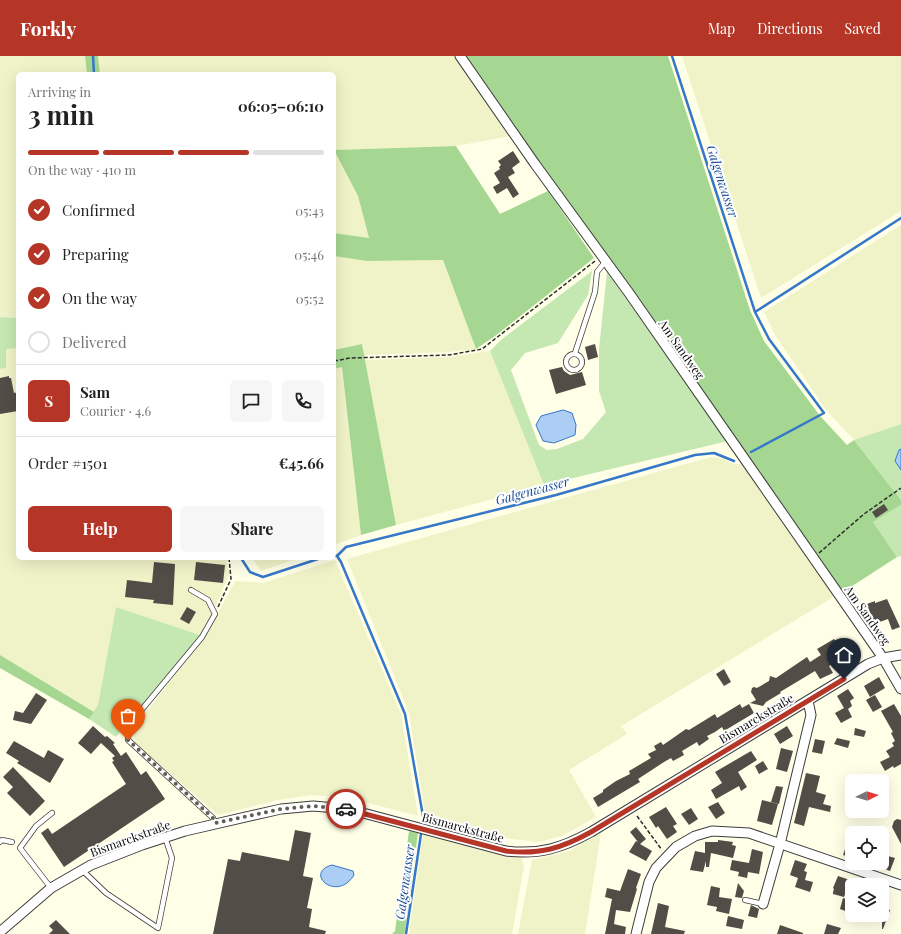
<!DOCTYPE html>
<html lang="en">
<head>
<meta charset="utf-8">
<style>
  body { margin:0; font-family:"Playfair Display",serif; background:#f6f6f6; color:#222; height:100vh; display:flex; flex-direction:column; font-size:15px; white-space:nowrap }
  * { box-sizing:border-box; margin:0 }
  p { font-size:13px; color:#767676 }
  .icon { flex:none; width:22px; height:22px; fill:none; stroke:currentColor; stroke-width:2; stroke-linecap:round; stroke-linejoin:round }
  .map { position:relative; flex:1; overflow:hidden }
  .side { position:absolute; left:16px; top:16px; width:320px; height:488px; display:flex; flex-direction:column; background:#fff; border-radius:6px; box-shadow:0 4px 16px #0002 }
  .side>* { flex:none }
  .needle { width:26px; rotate:85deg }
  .tools { position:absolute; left:845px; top:718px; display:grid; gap:8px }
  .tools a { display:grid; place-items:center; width:44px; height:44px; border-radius:6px; background:#fff; box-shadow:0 4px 16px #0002; font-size:20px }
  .pin { position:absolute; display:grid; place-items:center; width:34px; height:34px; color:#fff; margin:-41px -17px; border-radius:50% 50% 50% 0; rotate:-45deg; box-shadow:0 0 4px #0007 }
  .pin .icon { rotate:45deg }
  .courier { position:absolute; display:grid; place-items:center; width:40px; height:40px; margin:-20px; border:3px solid #b53626; border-radius:50%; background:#fff; color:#222; box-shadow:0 1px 5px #0007 }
  .headline em { font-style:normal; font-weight:700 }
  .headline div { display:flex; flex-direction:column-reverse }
  .headline { display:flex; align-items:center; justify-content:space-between; height:68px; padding:0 12px }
  h1 { font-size:26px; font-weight:700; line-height:30px }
  .bar { display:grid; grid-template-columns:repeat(4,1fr); gap:6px 4px; align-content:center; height:48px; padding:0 12px }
  .bar i { height:5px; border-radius:3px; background:#e0e0e0 }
  .bar .current { background:#b53626 }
  .bar p { grid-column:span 4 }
  .line { display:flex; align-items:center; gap:10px; padding:0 12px; border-top:1px solid #e0e0e0 }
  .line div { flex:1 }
  .round { display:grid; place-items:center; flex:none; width:42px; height:42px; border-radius:6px; background:#f6f6f6 }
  ol { padding:0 12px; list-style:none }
  li { display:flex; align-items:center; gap:12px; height:44px }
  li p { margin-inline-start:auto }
  li .icon { padding:4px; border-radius:50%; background:#b53626; color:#fff; stroke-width:4 }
  li:last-child { color:#767676 }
  li i { width:22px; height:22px; border:2px solid #e0e0e0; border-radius:50% }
  .button { display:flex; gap:8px; margin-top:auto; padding:8px 12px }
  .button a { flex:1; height:46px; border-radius:6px; background:#b53626; color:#fff; font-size:16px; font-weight:700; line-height:46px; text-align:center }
  .button a+a { background:#f6f6f6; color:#222 }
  header { display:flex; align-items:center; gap:24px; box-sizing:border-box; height:56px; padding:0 20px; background:#b53626; color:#fff }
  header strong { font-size:19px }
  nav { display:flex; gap:22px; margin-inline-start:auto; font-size:14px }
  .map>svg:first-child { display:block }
  .farmland { fill:#f0f3c8 }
  .green { fill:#c5e7b2 }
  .forest { fill:#a6d792 }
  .water { fill:#adcef4; stroke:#3577ca }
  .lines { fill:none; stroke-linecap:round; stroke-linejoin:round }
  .stream { stroke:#3577ca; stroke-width:2.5 }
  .building { fill:#524d46 }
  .service-casing { stroke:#3d3d3d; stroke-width:6 }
  .minor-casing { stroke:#3d3d3d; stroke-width:11 }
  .path { stroke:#2c2c2c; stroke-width:1.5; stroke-dasharray:4 2; stroke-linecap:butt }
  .service { stroke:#fff; stroke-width:4.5 }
  .minor { stroke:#fff; stroke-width:9 }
  .done { stroke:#605f57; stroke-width:4; stroke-dasharray:0 7.2 }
  .route { stroke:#b53626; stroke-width:5 }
  .labels { text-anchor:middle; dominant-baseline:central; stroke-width:4; stroke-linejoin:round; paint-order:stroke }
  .street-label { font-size:12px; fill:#0a0a0a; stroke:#fff }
  .water-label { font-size:13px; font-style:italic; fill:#174b97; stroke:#fff }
</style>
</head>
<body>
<header>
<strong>Forkly</strong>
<nav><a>Map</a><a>Directions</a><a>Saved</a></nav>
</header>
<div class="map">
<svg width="901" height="878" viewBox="0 0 901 878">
  <rect width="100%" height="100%" fill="#fffee6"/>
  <path class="farmland" d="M0 0H85L87 18H18V262L0 261Z
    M98 0H456L511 80 456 90 335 94 358 140 369 182 334 177V18H100Z
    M682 0H901V155L761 242Z
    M901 169V368L854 384 827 355 775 279 764 256Z
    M334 200 367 205 443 204 476 293 449 296 364 299 362 288 334 294Z
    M6 292H18V502H226L229 518 218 545 200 579 116 551 98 649 94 656 0 599V313L6 312Z
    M490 295 544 429 396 469 365 304 450 301Z
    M342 311 361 479 334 489V313Z
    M711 401 722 402 733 408H744L835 540 621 670 627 678 569 714 596 761 562 780 539 786 503 782 426 763 409 657 347 503Z
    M252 502H298L261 515Z
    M335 504 401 658 418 760 349 742 312 739 278 744 218 759 135 687 133 672 205 582 235 525 263 527Z
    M601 777 585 878H518L532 804 569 795Z
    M423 778 499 798 521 801 524 810 512 878H409Z"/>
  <path class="green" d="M592 215 588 239 558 287 525 297 511 314 539 389 547 394 557 393 583 383 606 356 599 335V293L607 216 728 385 544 429 490 295 502 283Z
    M0 261 18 262V292L6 293V312L0 313Z
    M901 368V444L854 384Z
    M901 449V500L897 501 873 466Z
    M116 551 200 579 116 681 89 663 98 649Z"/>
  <path class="forest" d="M85 0H98L100 18H87Z
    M464 0H668L750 254 764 285 821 361 847 389 854 384 901 444V449L873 466 897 501 843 536 751 403Z
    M456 90 500 158 548 135 594 202 495 280 476 293 443 204 367 205 334 200V177L369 182 358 140 334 94Z
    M362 288 396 469 361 479 342 311 334 313V294Z
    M0 599 94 656 89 663 0 612Z
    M409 775 418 777 405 875 404 878H392L395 875Z"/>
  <path class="water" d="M563 354 572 357 576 369 575 379 554 387 543 385 536 369 541 360Z
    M901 393V414L895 405 899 394Z
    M332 809 353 815 354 819C337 847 303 817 332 809Z"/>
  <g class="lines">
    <path class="stream" d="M93 0 94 18
      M672 0 755 256 769 283 824 357 751 396
      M755 256 901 162
      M334 499 337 500 341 506 405 658 423 760
      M337 500 346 491 556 439 695 399 714 397 734 405
      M241 502 250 516 263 521 321 502
      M406 878 421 778"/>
  </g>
  <path class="building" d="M513 95 520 106 512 112 515 117 508 121 519 138 513 142 507 132 497 138 493 131 500 127 494 117 500 113 499 111 501 109 498 105Z
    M595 288 598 301 588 304 585 291Z
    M562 311 564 315 570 319 582 316 586 329 556 338 549 314Z
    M9 320V322H11L14 337 18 336V355L0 358V322Z
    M884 448 888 454 876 462 872 456Z
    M154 506 175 508 173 549 153 547 154 544 125 541 127 524 152 527Z
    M196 506 225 509 223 527 194 524Z
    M887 543 900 571 892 574 888 563 874 568 867 548 875 545V547Z
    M187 551 196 556 189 568 180 563Z
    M834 583 841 593 847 589 855 603 847 608 843 601 829 610 833 617 820 623 815 615 780 636 781 637 766 646 763 650 750 647 756 644 751 636 752 632 754 631 757 632 769 625 770 620 776 622 807 601 810 606 821 599 817 593Z
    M724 613 731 626 724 630 716 618Z
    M879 621 885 632 870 641 864 630Z
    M848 633 854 642 850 645 852 650 848 653 852 661 841 667 835 657 844 652 837 640Z
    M36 637 47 644 31 668 13 664 15 655 23 657Z
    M875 639 882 651 873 656 866 644Z
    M740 648 742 652 749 648 754 657 724 675 722 671 715 676 707 680 709 683 699 690 697 686 682 695 684 699 673 705 671 702 664 706 638 723 640 726 598 751 593 742 603 736V734L616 725 630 718 629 715 651 702 648 698 656 694 654 690 661 686 663 689 686 673 689 674 715 658 717 662Z
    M894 648 901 660V708L894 712 893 710 885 715 880 706 890 701 886 695 894 690 892 687 895 685 891 677 893 676 881 655Z
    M93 670 105 681 107 680 115 687 113 688 121 700 126 696 141 719 146 715 165 743 64 811 41 777 48 772 52 778 126 728 112 706 114 705 112 702 115 700 101 687 91 698 78 687Z
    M787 670 793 680 780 688 774 678Z
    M855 672 866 675 864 681 854 679Z
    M837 682 850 685 848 692 834 688Z
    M815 683 825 685 822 698 812 696Z
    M14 685 44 702 48 694 64 703 50 727 17 707 19 705 6 697Z
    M781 692 793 695 787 716 776 713Z
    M751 695 757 704 738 716 747 731 741 735 739 730 716 743 711 734 722 727 715 716Z
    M763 705 768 713 759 718 755 710Z
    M13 711 45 745 30 760 7 737 13 731 3 721Z
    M806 717 820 720 816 736 826 739 823 748 831 750 830 756 809 751 804 770 794 767Z
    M776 730 783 731 779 748 771 746Z
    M762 744 778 748 772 769 757 765Z
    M718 746 725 757 716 763 708 751Z
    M666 751 677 768 673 770 677 776 667 783 658 770 656 772 649 761Z
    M691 752 698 763 689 769 681 758Z
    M897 763 901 764V788L892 771 894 765Z
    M636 771 646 783 640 788 652 795 646 805 629 796 636 785 638 786 630 776Z
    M295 774 311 777 303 820 313 822 307 852 312 853 309 871 326 875 325 878H213L228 803 240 805 242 796 289 805Z
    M851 776H852V802L843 799Z
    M718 784 733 786 732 789 736 790 733 802 711 797 709 811H706V805L703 816 690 814 695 795 705 797V786H718Z
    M752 793 763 796 759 818 748 816 747 822 738 820 739 816 730 814 732 804 749 807Z
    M884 799 895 802 890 815 880 811Z
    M795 804 807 808 804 815 807 816 805 824 813 826 810 836 795 831 798 822 790 819Z
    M628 813 641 818 636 832 637 833 630 856 616 854 614 868 626 871 625 878H605L612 843 605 841 607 832 620 835Z
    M838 820 850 824 844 841 833 838V836L834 833 833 832Z
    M738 827 744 835 742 842 735 841Z
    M711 830 720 832 719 841 732 843 729 858 716 855 717 851 707 849Z
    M843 842 852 845 848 856 840 853Z
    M658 847 669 850 665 871 685 875 684 878H651Z
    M751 849 759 853 757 862 748 860Z
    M882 851 890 854 883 873H882Z
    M728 860 744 864 742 873 726 870Z
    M56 864 70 878H49L53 874 49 870Z
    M827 868 841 872 838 878H824Z
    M780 869 803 877V878H777Z"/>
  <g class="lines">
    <defs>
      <path id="service" d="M575 297 595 236 597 216 605 206
        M566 306a8 8 0 1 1 16 0a8 8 0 1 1-16 0Z
        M191 534 208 544 215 558 202 581 129 669 128 684 213 762 215 767
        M0 786 2 784 12 786
        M82 814 106 837 158 872 172 802 165 781
        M51 832 20 792 36 770 52 757
        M745 844 763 848"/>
      <path id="minor" d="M460 0 535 108 629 237 746 405 883 602 901 633
        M763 848 780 788 811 659 808 645
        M0 876 51 832 91 809 142 789 185 775 281 753 313 750 348 753 506 795C539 799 562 792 591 776L868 608 883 602 901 599
        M636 878 649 826 656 812 676 791 695 780 712 775 749 777 901 829"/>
    </defs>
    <use href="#service" class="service-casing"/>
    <use href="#minor" class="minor-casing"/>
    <path class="path" d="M334 305 350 302 449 299 482 293 595 205
      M819 497 864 458 901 432
      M218 551 231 523 229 502
      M637 760 662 794"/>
    <use href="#service" class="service"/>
    <use href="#minor" class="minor"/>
  </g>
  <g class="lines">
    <path class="done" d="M128 684 213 762 215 767 281 753 313 750 346 753"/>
    <path class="route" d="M346 753 506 795C540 799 562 792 591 776L844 623"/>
  </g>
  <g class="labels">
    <g class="street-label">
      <text transform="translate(682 293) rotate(55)">Am Sandweg</text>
      <text transform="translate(868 559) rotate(55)">Am Sandweg</text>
      <text transform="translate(756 662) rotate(-31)">Bismarckstraße</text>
      <text transform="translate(463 771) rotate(15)">Bismarckstraße</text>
      <text transform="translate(130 782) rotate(-20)">Bismarckstraße</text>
    </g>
    <g class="water-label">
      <text transform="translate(723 125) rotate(72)">Galgenwasser</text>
      <text transform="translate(532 434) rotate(-15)">Galgenwasser</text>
      <text transform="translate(404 826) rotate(-82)">Galgenwasser</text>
    </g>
  </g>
</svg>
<div class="tools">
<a><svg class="needle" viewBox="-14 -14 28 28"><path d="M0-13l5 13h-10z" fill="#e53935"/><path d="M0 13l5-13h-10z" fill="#767676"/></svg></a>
<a><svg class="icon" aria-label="locate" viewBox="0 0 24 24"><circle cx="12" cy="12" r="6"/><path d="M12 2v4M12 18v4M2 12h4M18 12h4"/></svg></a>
<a><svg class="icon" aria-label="layers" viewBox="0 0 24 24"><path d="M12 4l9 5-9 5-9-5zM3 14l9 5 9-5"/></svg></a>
</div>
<div class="pin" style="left:128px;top:684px;background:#ea580c"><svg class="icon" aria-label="bag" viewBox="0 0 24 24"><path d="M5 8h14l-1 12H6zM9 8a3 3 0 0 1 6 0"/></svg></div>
<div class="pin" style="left:844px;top:623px;background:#1f2937"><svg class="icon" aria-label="home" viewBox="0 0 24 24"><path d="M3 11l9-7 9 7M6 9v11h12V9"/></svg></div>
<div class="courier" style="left:346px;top:753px"><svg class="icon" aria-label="car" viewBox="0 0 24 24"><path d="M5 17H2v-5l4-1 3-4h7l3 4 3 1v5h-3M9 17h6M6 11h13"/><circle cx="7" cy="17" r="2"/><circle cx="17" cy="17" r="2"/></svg></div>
<section class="side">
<div class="headline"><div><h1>3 min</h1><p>Arriving in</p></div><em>06:05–06:10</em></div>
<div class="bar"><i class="current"></i><i class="current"></i><i class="current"></i><i></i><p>On the way · 410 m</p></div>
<ol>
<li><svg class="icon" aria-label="check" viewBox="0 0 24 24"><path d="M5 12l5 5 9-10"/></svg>Confirmed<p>05:43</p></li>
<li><svg class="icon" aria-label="check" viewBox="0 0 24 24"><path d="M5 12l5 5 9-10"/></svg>Preparing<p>05:46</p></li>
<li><svg class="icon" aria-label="check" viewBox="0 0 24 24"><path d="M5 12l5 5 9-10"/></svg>On the way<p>05:52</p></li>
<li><i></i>Delivered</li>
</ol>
<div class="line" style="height:72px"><b class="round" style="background:#b53626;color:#fff">S</b><div><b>Sam</b><p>Courier · 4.6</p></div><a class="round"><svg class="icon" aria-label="chat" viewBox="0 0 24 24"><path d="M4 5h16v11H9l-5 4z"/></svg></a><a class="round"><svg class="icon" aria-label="phone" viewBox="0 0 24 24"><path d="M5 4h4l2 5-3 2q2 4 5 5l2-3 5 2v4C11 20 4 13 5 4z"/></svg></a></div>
<div class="line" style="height:52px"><div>Order #1501</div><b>€45.66</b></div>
<div class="button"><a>Help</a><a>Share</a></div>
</section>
</div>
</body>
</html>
